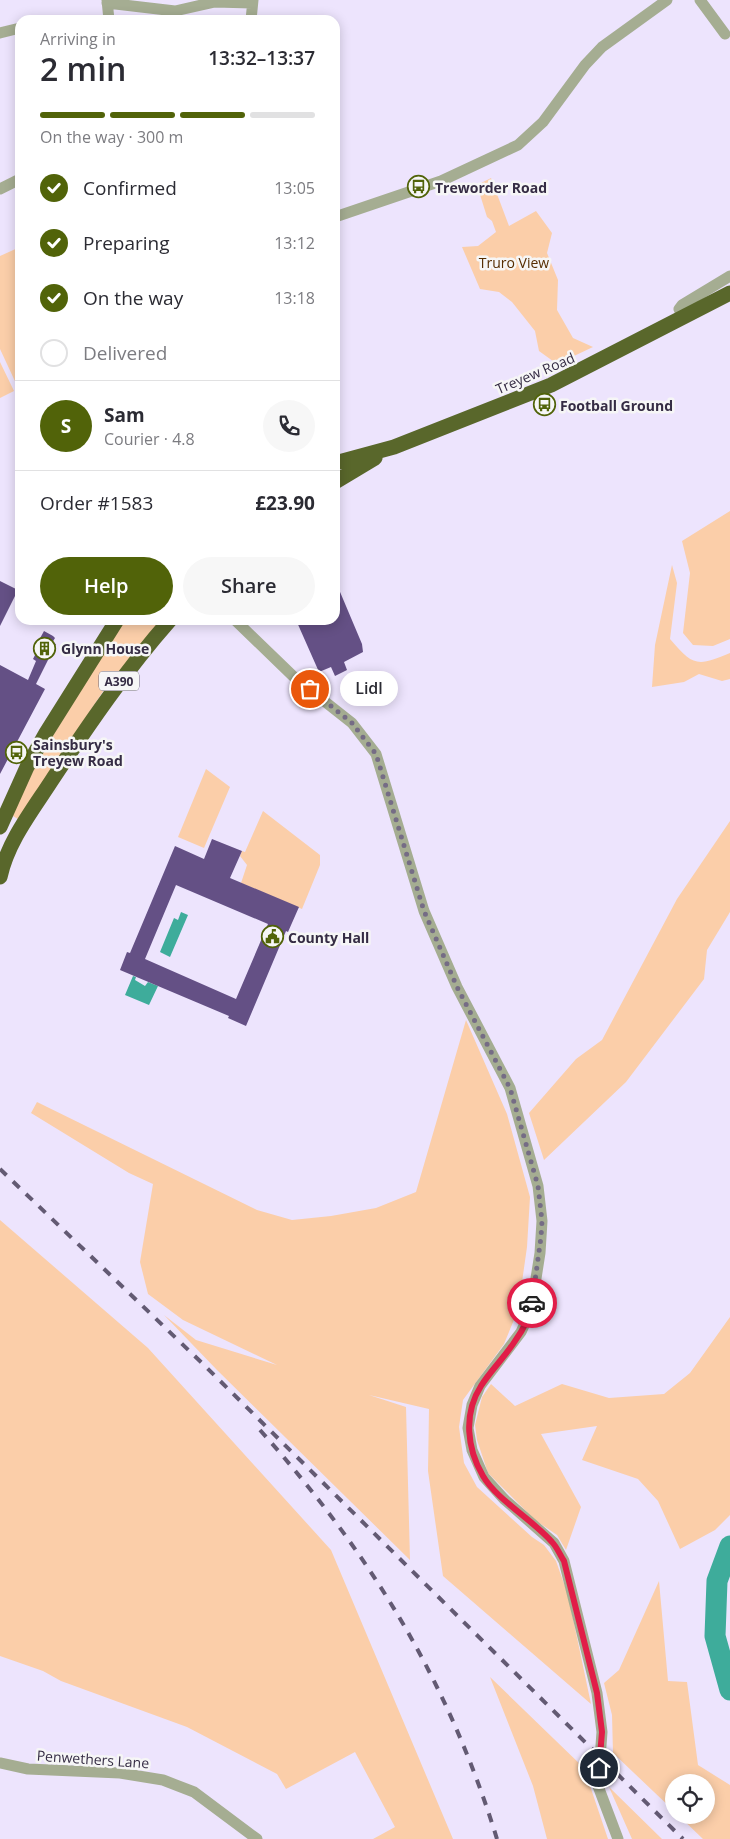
<!DOCTYPE html>
<html lang="en">
<head>
<meta charset="utf-8">
<style>
  body { margin:0; font-family:"Open Sans",sans-serif; background:#f7f7f7; color:#2b2b33; height:100vh; display:flex; flex-direction:column; font-size:19px; white-space:nowrap }
  * { box-sizing:border-box; margin:0 }
  p { font-size:16px; color:#7c7c81 }
  .icon { flex:none; width:28px; height:28px; fill:none; stroke:currentColor; stroke-width:2; stroke-linecap:round; stroke-linejoin:round }
  .map { position:relative; flex:1; overflow:hidden }
  .details { position:absolute; left:15px; top:15px; width:325px; height:610px; display:flex; flex-direction:column; background:#fff; border-radius:15px; box-shadow:0 2px 12px #0003 }
  .details>* { flex:none }
  .fabs { position:absolute; left:665px; top:1774px; display:grid; gap:10px }
  .fabs a { display:grid; place-items:center; width:50px; height:50px; border-radius:50%; background:#fff; box-shadow:0 2px 12px #0003; font-size:25px }
  .pin { position:absolute; display:grid; place-items:center; width:42px; height:42px; color:#fff; margin:-21px; border:2px solid #fff; border-radius:50%; box-shadow:0 1px 5px #0007 }
  .courier { position:absolute; display:grid; place-items:center; width:50px; height:50px; margin:-25px; border:4px solid #e11d48; border-radius:50%; background:#fff; color:#222; box-shadow:0 1px 6px #0007 }
  .bubble { position:absolute; height:35px; border-radius:18px; background:#fff; box-shadow:0 2px 12px #0003; font-size:16px; font-weight:600; line-height:35px; text-align:center }
  .summary em { font-style:normal; font-weight:600 }
  .summary div { display:flex; flex-direction:column-reverse }
  .summary { display:flex; align-items:center; justify-content:space-between; height:85px; padding:0 25px }
  h1 { font-size:32px; font-weight:600; line-height:38px }
  .bar { display:grid; grid-template-columns:repeat(4,1fr); gap:8px 5px; align-content:center; height:60px; padding:0 25px }
  .bar i { height:6px; border-radius:4px; background:#e1e1e2 }
  .bar .current { background:#516309 }
  .bar p { grid-column:span 4 }
  .line { display:flex; align-items:center; gap:12px; padding:0 25px; border-top:1px solid #e1e1e2 }
  .line div { flex:1 }
  .round { display:grid; place-items:center; flex:none; width:52px; height:52px; border-radius:26px; background:#f7f7f7 }
  ol { padding:0 25px; list-style:none }
  li { display:flex; align-items:center; gap:15px; height:55px }
  li p { margin-inline-start:auto }
  li .icon { padding:5px; border-radius:50%; background:#516309; color:#fff; stroke-width:4 }
  li:last-child { color:#7c7c81 }
  li i { width:28px; height:28px; border:2px solid #e1e1e2; border-radius:50% }
  .action { display:flex; gap:10px; margin-top:auto; padding:10px 25px }
  .action a { flex:1; height:58px; border-radius:30px; background:#516309; color:#fff; font-size:20px; font-weight:600; line-height:58px; text-align:center }
  .action a+a { background:#f7f7f7; color:#2b2b33 }
  .map>svg:first-child { display:block }
  .green { fill:#fbcea9 }
  .water { fill:#3eac9b }
  .lines { fill:none; stroke-linecap:round; stroke-linejoin:round }
  .river { stroke:#3eac9b; stroke-width:21 }
  .building { fill:#645085; fill-rule:evenodd }
  .street { stroke:#a5ad92; stroke-width:11 }
  .highway { stroke:#59672b; stroke-width:15 }
  .rail { stroke:#635a73; stroke-width:4; stroke-dasharray:9 9; stroke-linecap:butt }
  .done { stroke:#756c85; stroke-width:5; stroke-dasharray:0 9 }
  .route { stroke:#e11d48; stroke-width:6 }
  .labels { text-anchor:middle; dominant-baseline:central; stroke-width:5; stroke-linejoin:round; paint-order:stroke }
  .shield { fill:#f6f6f6; stroke:#6f6979; stroke-width:1 }
  .shield-label { font-size:12px; font-weight:bold; fill:#352c44 }
  .poi-label { font-size:14px; font-weight:bold; fill:#352c44; stroke:#f6f6f6; text-anchor:start }
  .park-label { font-size:14px; fill:#562d01; stroke:#f6f6f6 }
  .street-label { font-size:14px; fill:#352c44; stroke:#f6f6f6 }
</style>
</head>
<body>
<div class="map">
<svg width="730" height="1839" viewBox="0 0 730 1839">
  <rect width="100%" height="100%" fill="#ede4fd"/>
  <path class="green" d="M491 178 509 226 536 211 552 233 547 253 558 280 557 310 573 338 593 347 557 364 539 351 535 331 512 302 499 292 480 289 462 247 478 246 496 232 492 221 487 217 477 185Z
    M20 247V392L0 349V256Z
    M0 362 14 391 0 398Z
    M730 511V639L713 646 693 645 683 633 690 573 682 541Z
    M672 565 677 583 670 639C693 666 697 667 730 653V679L722 681 699 674 684 682 652 687 655 645Z
    M124 620H161L106 687 18 819 11 815 41 755Z
    M206 769 230 787 204 848 178 837Z
    M263 811 320 855V865L302 909 241 883 247 865 240 856 242 851 245 852Z
    M730 821V912L707 950 704 979 626 1082 544 1160 529 1113 576 1059 602 1040 677 899Z
    M466 1020 507 1114 530 1197 527 1247 518 1310 504 1344 463 1400 459 1427 464 1463 477 1487 532 1537 544 1545 556 1561 568 1595 591 1704 443 1576 428 1471 429 1409 369 1395 406 1407 410 1560 217 1370 164 1315 196 1340 277 1365 183 1320 148 1294 140 1262 153 1184 129 1173 31 1113 37 1102 257 1210 292 1220 331 1216 376 1208 416 1192Z
    M0 1220 148 1348 331 1550 453 1839H373L395 1827 355 1752 286 1789 277 1774 187 1727 61 1681 43 1671 0 1656Z
    M730 1317V1515L715 1530 680 1549 658 1501 638 1479 582 1460 597 1426 541 1434 581 1507 566 1550 557 1535 535 1520 488 1473 477 1440 475 1425 482 1397 491 1384 515 1406 562 1384 609 1398 664 1394 690 1373Z
    M659 1581 668 1681 687 1682 698 1765 730 1785V1839H703L678 1815H706V1782H674V1811L613 1753 612 1715 604 1683 619 1670Z
    M490 1677 584 1768 608 1839H547L533 1786Z
    M609 1787 662 1839H632Z"/>
  <path class="water" d="M181 912 188 915 170 957 160 952 174 918 178 920Z
    M133 976 136 977 135 980 145 986 148 982 158 986 149 1005 125 995Z"/>
  <g class="lines">
    <path class="river" d="M730 1546 717 1581 715 1636 730 1690"/>
  </g>
  <path class="building" d="M335 580 362 644 363 652 344 662 347 670 335 676 331 667 319 672 296 620H335Z
    M0 581 18 590 0 626Z
    M44 631 53 636 55 638 52 643 56 644 36 684 45 689 0 774V665L28 680 36 661 33 659 36 653 33 651Z
    M212 839 242 851 230 878 299 907 288 932 286 931 246 1026 228 1018 229 1016 120 970 127 952 130 953 175 846 204 859ZM176 885 268 924 236 999 145 959Z"/>
  <g class="lines">
    <path class="street" d="M107 0 109 20
      M700 0 725 34
      M107 3 175 11 215 2 252 3
      M251 20 253 0
      M0 33 20 28
      M0 189 20 179
      M335 217 441 181 518 145 543 122 585 65 602 47 667 0
      M683 317 679 309 682 305 730 276
      M235 620 295 678 352 723 376 754 424 911 457 987 510 1088 538 1186 542 1221 540 1253 531 1310 521 1332 480 1386 472 1405 468 1428 472 1450 484 1477 504 1499 554 1543 564 1561 597 1693 602 1732 598 1786 618 1839
      M0 1763 28 1769 120 1773 163 1780 194 1792 257 1839"/>
    <path class="highway" d="M335 463 394 447 551 385 730 293
      M335 482 375 458
      M0 827 27 767 46 733 117 620
      M0 877C8 841 32 811 52 780 89 724 126 670 170 620"/>
    <path class="rail" d="M0 1169 204 1365 683 1839
      M260 1430C370 1553 448 1680 497 1839"/>
  </g>
  <g class="lines">
    <path class="done" d="M310 689 352 723 376 754 424 911 457 987 510 1088 538 1186 542 1221 541 1237 532 1303"/>
    <path class="route" d="M532 1303C530 1317 523 1330 515 1341 505 1357 491 1370 481 1386 463 1414 467 1449 483 1476 496 1499 534 1521 552 1542 557 1547 560 1555 564 1561L597 1693 602 1732 599 1768"/>
  </g>
  <defs>
    <symbol id="bus-ring" viewBox="-11 -11 22 22"><circle r="9.5" fill="#f6f6f6" stroke="#516309" stroke-width="1.5"/><path d="M-5-6H5V4H4V6H2V4H-2V6H-4V4H-5ZM-3.5-4V0h7V-4ZM-3.5 1.2v1.5H-2V1.2ZM2 1.2v1.5H3.5V1.2Z" fill="#516309"/></symbol>
    <symbol id="building-ring" viewBox="-11 -11 22 22"><circle r="9.5" fill="#f6f6f6" stroke="#516309" stroke-width="1.5"/><path d="M-4-6H4V6H1V3H-1V6H-4ZM-2.5-4.3h1.7v1.8h-1.7ZM.8-4.3h1.7v1.8H.8ZM-2.5-1h1.7V.8h-1.7ZM.8-1h1.7V.8H.8Z" fill="#516309"/></symbol>
    <symbol id="civic-ring" viewBox="-11 -11 22 22"><circle r="9.5" fill="#f6f6f6" stroke="#516309" stroke-width="1.5"/><path d="M-.6-6.5H3V-4.5H.6V-3L4-1V1h2V6H-6V1h2V-1L-.6-3ZM-1.2 2.5V6h2.4V2.5Z" fill="#516309"/></symbol>
  </defs>
  <g fill-rule="evenodd">
    <use href="#bus-ring" x="406" y="174" width="25" height="25"/>
    <use href="#bus-ring" x="532" y="392" width="25" height="25"/>
    <use href="#building-ring" x="32" y="636" width="25" height="25"/>
    <use href="#bus-ring" x="4" y="740" width="25" height="25"/>
    <use href="#civic-ring" x="260" y="924" width="25" height="25"/>
  </g>
  <g class="labels">
    <rect class="shield" x="99" y="671.5" width="40" height="19" rx="4"/>
    <g class="shield-label">
      <text x="119" y="681">A390</text>
    </g>
    <g class="poi-label">
      <text x="435" y="187">Treworder Road</text>
      <text x="560" y="405">Football Ground</text>
      <text x="61" y="648">Glynn House</text>
      <text x="33" y="744">Sainsbury's<tspan x="33" dy="16">Treyew Road</tspan></text>
      <text x="288" y="937">County Hall</text>
    </g>
    <g class="park-label">
      <text x="514" y="262">Truro View</text>
    </g>
    <g class="street-label">
      <text transform="translate(535 373) rotate(-23)">Treyew Road</text>
      <text transform="translate(93 1759) rotate(4)">Penwethers Lane</text>
    </g>
  </g>
</svg>
<div class="fabs">
<a><svg class="icon" aria-label="locate" viewBox="0 0 24 24"><circle cx="12" cy="12" r="6"/><path d="M12 2v4M12 18v4M2 12h4M18 12h4"/></svg></a>
</div>
<div class="pin" style="left:310px;top:689px;background:#ea580c"><svg class="icon" aria-label="bag" viewBox="0 0 24 24"><path d="M5 8h14l-1 12H6zM9 8a3 3 0 0 1 6 0"/></svg></div>
<div class="pin" style="left:599px;top:1768px;background:#1f2937"><svg class="icon" aria-label="home" viewBox="0 0 24 24"><path d="M3 11l9-7 9 7M6 9v11h12V9"/></svg></div>
<div class="courier" style="left:532px;top:1303px"><svg class="icon" aria-label="car" viewBox="0 0 24 24"><path d="M5 17H2v-5l4-1 3-4h7l3 4 3 1v5h-3M9 17h6M6 11h13"/><circle cx="7" cy="17" r="2"/><circle cx="17" cy="17" r="2"/></svg></div>
<div class="bubble" style="left:340px;top:671px;width:58px">Lidl</div>
<section class="details">
<div class="summary"><div><h1>2 min</h1><p>Arriving in</p></div><em>13:32–13:37</em></div>
<div class="bar"><i class="current"></i><i class="current"></i><i class="current"></i><i></i><p>On the way · 300 m</p></div>
<ol>
<li><svg class="icon" aria-label="check" viewBox="0 0 24 24"><path d="M5 12l5 5 9-10"/></svg>Confirmed<p>13:05</p></li>
<li><svg class="icon" aria-label="check" viewBox="0 0 24 24"><path d="M5 12l5 5 9-10"/></svg>Preparing<p>13:12</p></li>
<li><svg class="icon" aria-label="check" viewBox="0 0 24 24"><path d="M5 12l5 5 9-10"/></svg>On the way<p>13:18</p></li>
<li><i></i>Delivered</li>
</ol>
<div class="line" style="height:90px"><b class="round" style="background:#516309;color:#fff">S</b><div><b>Sam</b><p>Courier · 4.8</p></div><a class="round"><svg class="icon" aria-label="phone" viewBox="0 0 24 24"><path d="M5 4h4l2 5-3 2q2 4 5 5l2-3 5 2v4C11 20 4 13 5 4z"/></svg></a></div>
<div class="line" style="height:65px"><div>Order #1583</div><b>£23.90</b></div>
<div class="action"><a>Help</a><a>Share</a></div>
</section>
</div>
</body>
</html>
